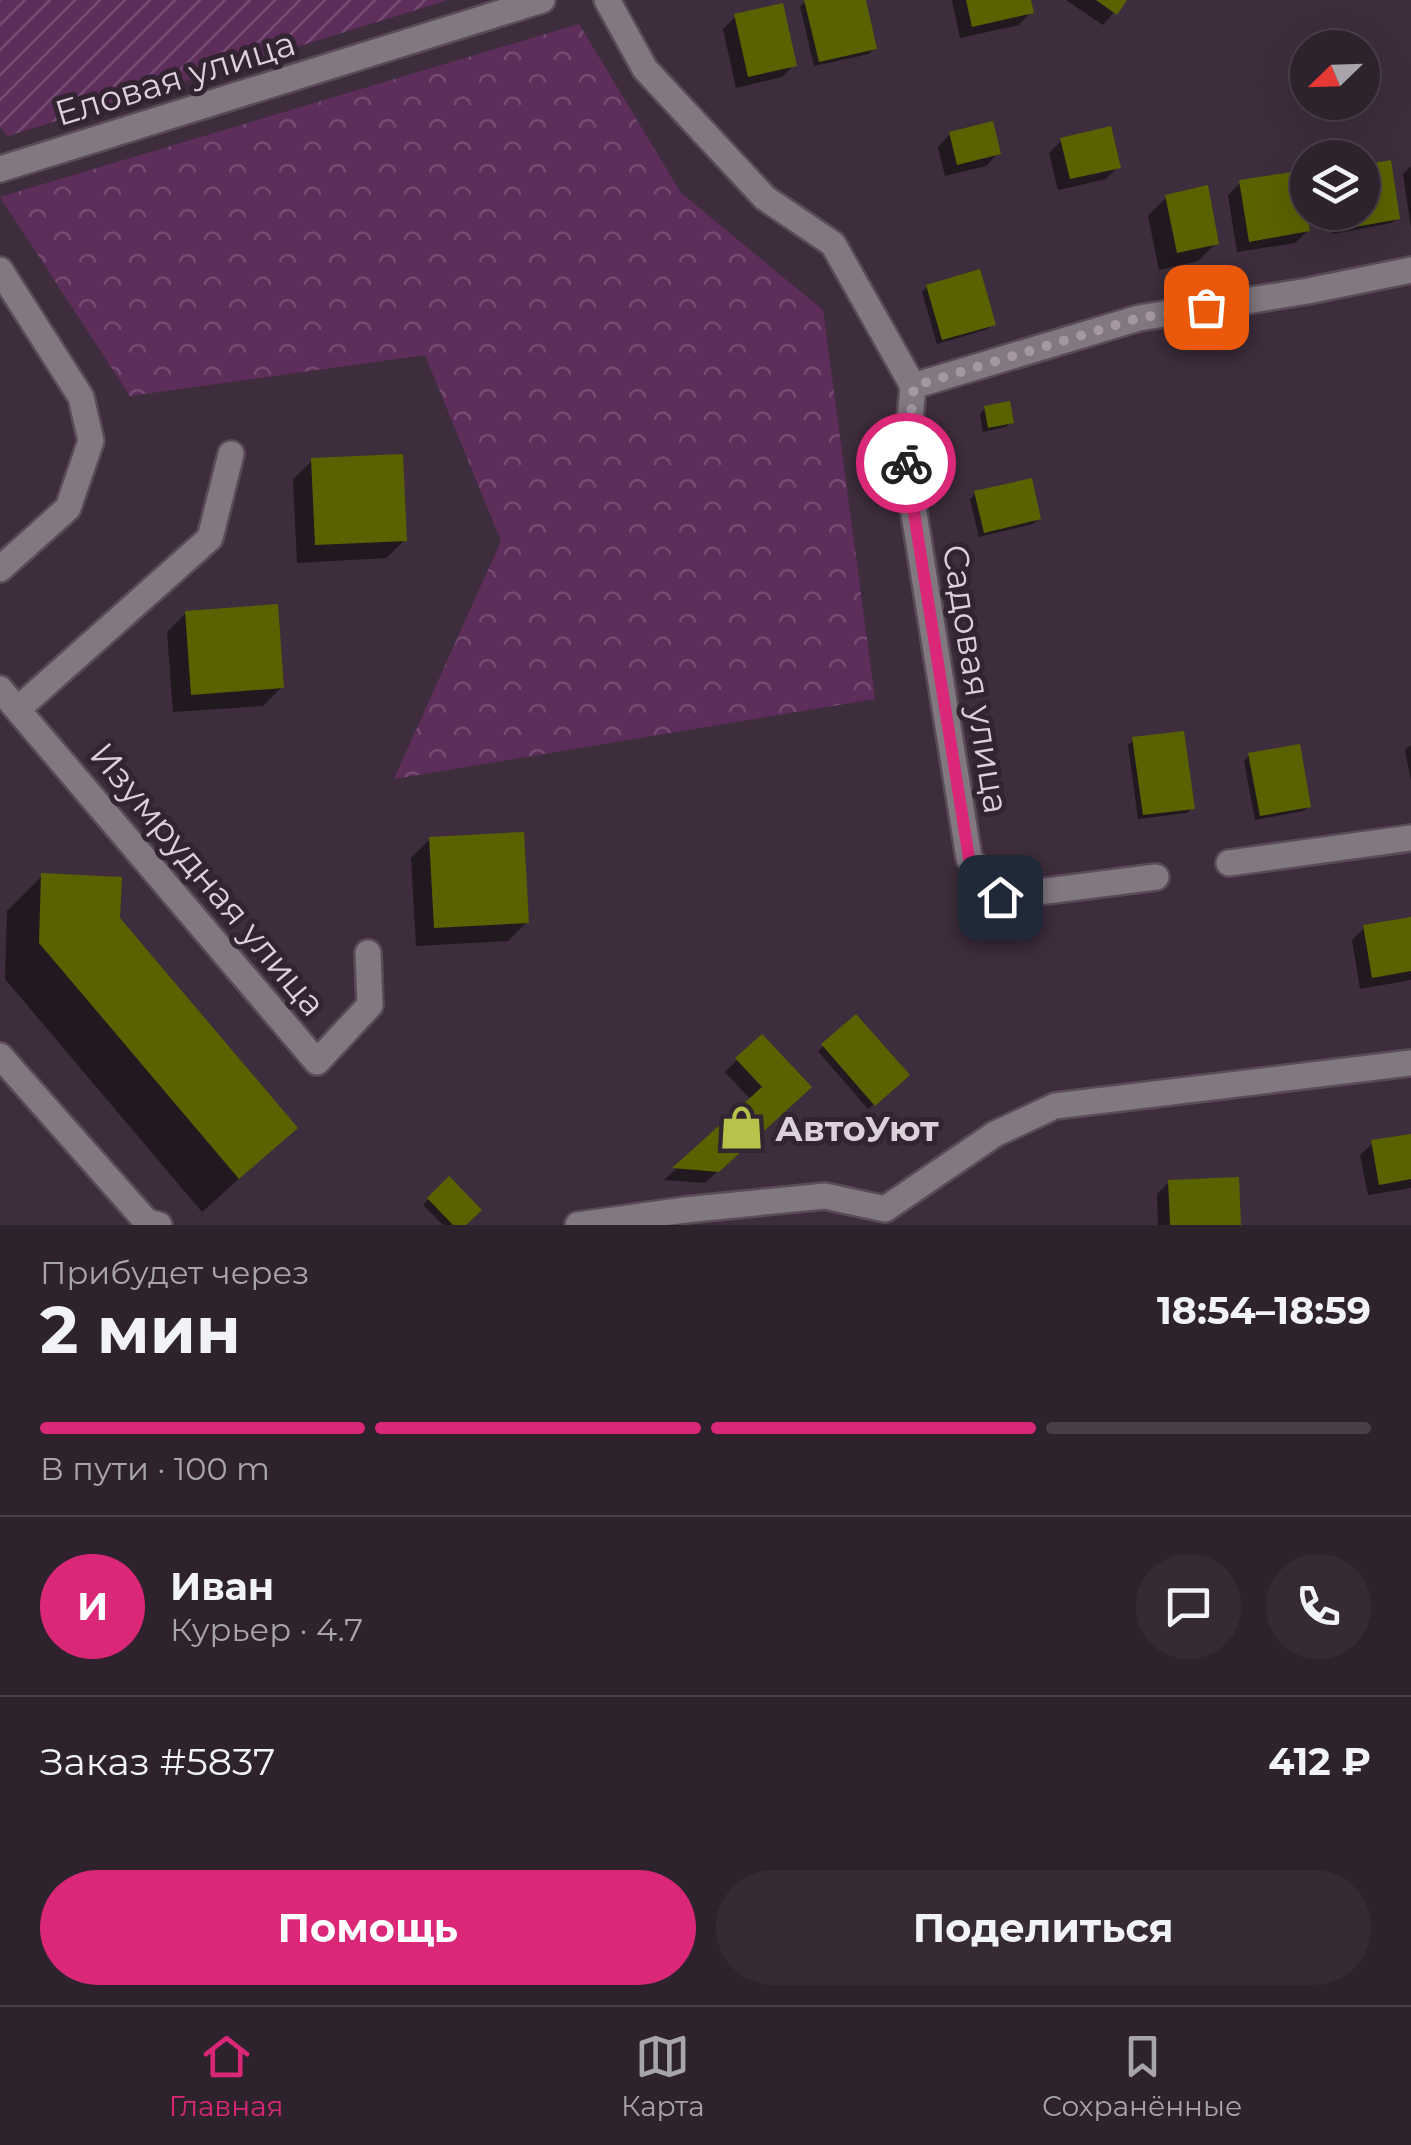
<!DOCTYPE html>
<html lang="ru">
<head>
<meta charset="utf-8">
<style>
  body { margin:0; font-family:Montserrat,sans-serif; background:#362a35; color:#f1f3f6; height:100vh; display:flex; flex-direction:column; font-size:38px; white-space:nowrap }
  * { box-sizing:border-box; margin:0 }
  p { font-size:32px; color:#a7a4aa }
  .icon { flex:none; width:55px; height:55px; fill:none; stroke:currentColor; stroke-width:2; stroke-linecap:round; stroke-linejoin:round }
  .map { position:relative; height:1225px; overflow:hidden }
  .sheet { display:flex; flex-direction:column; background:#2e222d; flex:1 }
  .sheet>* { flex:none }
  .needle { width:65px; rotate:247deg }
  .buttons { position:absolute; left:1290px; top:30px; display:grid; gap:20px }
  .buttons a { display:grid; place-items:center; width:90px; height:90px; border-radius:50%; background:#2e222d; box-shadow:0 10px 40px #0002,0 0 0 2px #493f49; font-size:50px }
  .pin { position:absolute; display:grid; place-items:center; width:85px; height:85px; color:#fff; margin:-42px; border-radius:20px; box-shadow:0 5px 15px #0006 }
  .courier { position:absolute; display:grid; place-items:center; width:100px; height:100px; margin:-50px; border:8px solid #db2777; border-radius:50%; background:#fff; color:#222; box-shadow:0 2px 12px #0007 }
  .headline em { font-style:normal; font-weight:700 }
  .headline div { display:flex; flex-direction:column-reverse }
  .headline { display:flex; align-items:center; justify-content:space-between; height:170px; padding:0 40px }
  h1 { font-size:65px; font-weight:700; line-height:75px }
  .bar { display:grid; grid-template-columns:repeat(4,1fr); gap:15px 10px; align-content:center; height:120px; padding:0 40px }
  .bar i { height:12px; border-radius:8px; background:#493f49 }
  .bar .on { background:#db2777 }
  .bar p { grid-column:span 4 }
  .line { display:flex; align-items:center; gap:25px; padding:0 40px; border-top:2px solid #493f49 }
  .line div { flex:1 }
  .round { display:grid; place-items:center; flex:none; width:105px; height:105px; border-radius:52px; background:#362a35 }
  .primary-button { display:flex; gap:20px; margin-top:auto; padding:20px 40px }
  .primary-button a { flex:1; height:115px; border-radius:60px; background:#db2777; color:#fff; font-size:40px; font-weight:700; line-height:115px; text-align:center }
  .primary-button a+a { background:#362a35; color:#f1f3f6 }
  .tab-bar { display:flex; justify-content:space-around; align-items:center; height:140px; border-top:2px solid #493f49; background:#2e222d; font-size:28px; color:#a7a4aa }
  .tab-bar a { display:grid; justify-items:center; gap:5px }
  .tab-bar .on { color:#db2777 }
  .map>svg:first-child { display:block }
  .forest { fill:url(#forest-crowns) }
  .garden { fill:url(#garden-furrows) }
  .shadow { fill:#0007 }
  .building { fill:#5a6200 }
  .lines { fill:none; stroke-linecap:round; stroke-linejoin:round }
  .minor-casing { stroke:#5a4b58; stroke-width:30 }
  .minor { stroke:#817880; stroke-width:25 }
  .done { stroke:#a598a3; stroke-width:10; stroke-dasharray:0 18 }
  .route { stroke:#db2777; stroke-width:12 }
  .labels { text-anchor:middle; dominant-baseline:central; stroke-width:10; stroke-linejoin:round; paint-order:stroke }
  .street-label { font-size:35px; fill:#dcd1da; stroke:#332432 }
  .poi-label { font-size:35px; font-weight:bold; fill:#dcd1da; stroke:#332432; text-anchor:start }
</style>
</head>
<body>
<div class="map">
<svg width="1411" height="1225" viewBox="0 0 1411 1225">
  <defs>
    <pattern id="forest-crowns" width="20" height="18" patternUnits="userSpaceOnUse" patternTransform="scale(2.5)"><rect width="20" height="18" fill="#5e2e5a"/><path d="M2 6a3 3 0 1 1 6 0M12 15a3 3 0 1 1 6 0" fill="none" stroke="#744b71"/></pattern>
    <pattern id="garden-furrows" width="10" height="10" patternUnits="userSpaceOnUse" patternTransform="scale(2.5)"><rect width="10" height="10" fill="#5e2e5a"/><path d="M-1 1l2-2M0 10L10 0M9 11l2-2" fill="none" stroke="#744b71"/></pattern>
  </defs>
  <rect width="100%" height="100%" fill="#3e2d3c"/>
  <path class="forest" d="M579 24 681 193 823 310 875 699 394 779 501 541 425 355 130 396 0 197Z"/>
  <path class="garden" d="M0 0H448L8 136 0 127Z"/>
  <path class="shadow" d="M864 0 875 48 869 54 814 66 800 6 809 0Z
    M952 0H1028L1031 12 1019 25 960 38Z
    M1066 0H1124L1103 25Z
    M735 17 794 65 782 77 736 88 723 29Z
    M950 134 998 153 986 166 945 176 938 147Z
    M1062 140 1118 167 1106 179 1058 190 1049 153Z
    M1411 166V228L1403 174Z
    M1240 183 1307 231 1295 243 1237 252 1228 195Z
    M1167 197 1216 243 1198 261 1159 270 1148 216Z
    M1329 212H1362L1397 218 1392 223 1333 234Z
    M927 287 993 324 988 329 937 344 922 292Z
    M985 408 1011 422 1006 427 983 432 980 414Z
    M312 461 405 540 386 558 297 563 293 479Z
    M975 494 1039 518 1033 524 979 537 970 499Z
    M186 613 282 687 263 706 173 712 167 632Z
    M1134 740 1192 808 1187 813 1138 819 1128 745Z
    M1411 745V781L1405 750Z
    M1250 755 1309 806 1303 811 1255 820 1244 761Z
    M430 839 527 922 508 941 416 946 411 858Z
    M42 876 117 919 295 1128 202 1212 5 979 7 911Z
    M1411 920V980L1360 989 1352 940 1364 928Z
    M856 1017 906 1075 868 1109 818 1051Z
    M737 1060 796 1099 705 1183 664 1180 751 1100 725 1072Z
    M1411 1136V1188L1368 1195 1360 1155 1373 1143Z
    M449 1179 462 1225H443L423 1205Z
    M1169 1182 1239 1225H1158L1157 1194Z"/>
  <path class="building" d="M804 0H866L877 49 819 62Z
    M966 0H1031L1034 13 972 27Z
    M1096 0H1127L1117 15Z
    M783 3 797 66 748 77 734 14Z
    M993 121 1001 154 957 165 949 132Z
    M1111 126 1121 168 1070 179 1060 138Z
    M1391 160 1400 219 1338 230 1335 212H1362V165Z
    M1299 171 1310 231 1249 242 1239 180Z
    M1208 185 1219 244 1177 253 1165 195Z
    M980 269 996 325 942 340 926 285Z
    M1010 401 1014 423 988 428 984 406Z
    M403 454 407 541 315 545 311 458Z
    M1032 478 1041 519 984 533 974 491Z
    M278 604 284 688 191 695 185 611Z
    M1184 731 1195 809 1143 815 1132 737Z
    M1300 744 1311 807 1260 816 1248 753Z
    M524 832 529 923 434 928 429 837Z
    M41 873 122 877 120 918 298 1128 239 1179 39 943Z
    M1411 917V971L1372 978 1363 925Z
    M856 1014 910 1075 875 1106 821 1044Z
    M762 1034 812 1087 719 1172 672 1168 762 1087 735 1058Z
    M1411 1134V1179L1379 1185 1371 1140Z
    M449 1176 482 1210 466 1225H453L427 1198Z
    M1239 1177 1241 1225H1170L1168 1180Z"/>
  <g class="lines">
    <defs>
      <path id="minor" d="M607 0 645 69 765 198 833 244 913 386 906 463 969 858 1000 897 1156 877
        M0 169 542 0
        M0 270 81 397 91 441 68 508 0 569
        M913 386 1139 318 1308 291 1411 270
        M0 689 317 1062 370 1005 368 953
        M18 709 210 538 231 454
        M1229 863 1411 838
        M0 1056 147 1222 159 1225
        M578 1225 685 1210 825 1196 885 1209 995 1134 1055 1106 1411 1063"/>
    </defs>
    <use href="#minor" class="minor-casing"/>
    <use href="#minor" class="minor"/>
  </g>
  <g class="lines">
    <path class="done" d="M906 463 914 386 1139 318 1206 307"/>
    <path class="route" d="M906 463 969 858 1000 897"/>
  </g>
  <defs>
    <symbol id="shop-bare" viewBox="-9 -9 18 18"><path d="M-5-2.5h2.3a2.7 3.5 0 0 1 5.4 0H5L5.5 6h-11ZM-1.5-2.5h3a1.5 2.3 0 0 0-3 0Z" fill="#b6c249" stroke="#332432" stroke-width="2.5" paint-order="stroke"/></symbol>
  </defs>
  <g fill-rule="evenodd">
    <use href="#shop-bare" x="710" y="1096" width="63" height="63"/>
  </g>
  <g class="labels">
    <g class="street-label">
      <text transform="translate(175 78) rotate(-17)">Еловая улица</text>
      <text transform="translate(976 679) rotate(81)">Садовая улица</text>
      <text transform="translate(208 879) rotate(50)">Изумрудная улица</text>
    </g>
    <g class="poi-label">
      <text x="775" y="1128">АвтоУют</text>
    </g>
  </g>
</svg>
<div class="buttons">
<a><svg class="needle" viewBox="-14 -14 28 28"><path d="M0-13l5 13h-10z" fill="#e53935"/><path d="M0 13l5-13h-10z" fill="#a7a4aa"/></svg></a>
<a><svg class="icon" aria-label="layers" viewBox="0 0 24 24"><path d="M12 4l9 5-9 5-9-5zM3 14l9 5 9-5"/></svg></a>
</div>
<div class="pin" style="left:1206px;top:307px;background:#ea580c"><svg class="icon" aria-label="bag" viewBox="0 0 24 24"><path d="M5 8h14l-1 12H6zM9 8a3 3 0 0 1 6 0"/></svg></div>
<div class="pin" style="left:1000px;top:897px;background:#1f2937"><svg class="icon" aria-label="home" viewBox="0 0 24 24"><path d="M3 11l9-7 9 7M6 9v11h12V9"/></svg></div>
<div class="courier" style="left:906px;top:463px"><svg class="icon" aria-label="bike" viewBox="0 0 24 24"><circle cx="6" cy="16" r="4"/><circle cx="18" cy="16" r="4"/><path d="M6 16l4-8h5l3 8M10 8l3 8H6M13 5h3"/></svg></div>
</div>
<section class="sheet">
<div class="headline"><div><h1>2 мин</h1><p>Прибудет через</p></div><em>18:54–18:59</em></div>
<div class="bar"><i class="on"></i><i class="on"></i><i class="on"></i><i></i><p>В пути · 100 m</p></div>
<div class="line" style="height:180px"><b class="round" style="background:#db2777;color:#fff">И</b><div><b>Иван</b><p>Курьер · 4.7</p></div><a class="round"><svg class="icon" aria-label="chat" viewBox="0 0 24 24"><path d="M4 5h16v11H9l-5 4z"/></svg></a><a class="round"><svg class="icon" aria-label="phone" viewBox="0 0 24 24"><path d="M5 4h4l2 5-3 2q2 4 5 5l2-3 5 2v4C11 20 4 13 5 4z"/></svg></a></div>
<div class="line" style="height:130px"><div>Заказ #5837</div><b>412 ₽</b></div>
<div class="primary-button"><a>Помощь</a><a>Поделиться</a></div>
</section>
<nav class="tab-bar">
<a class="on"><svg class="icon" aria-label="home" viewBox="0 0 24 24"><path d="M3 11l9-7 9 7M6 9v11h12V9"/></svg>Главная</a>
<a><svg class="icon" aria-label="map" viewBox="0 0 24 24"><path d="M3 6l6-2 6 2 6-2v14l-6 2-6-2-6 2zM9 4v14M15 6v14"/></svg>Карта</a>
<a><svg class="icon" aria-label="saved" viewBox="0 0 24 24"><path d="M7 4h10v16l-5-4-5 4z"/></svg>Сохранённые</a>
</nav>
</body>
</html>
